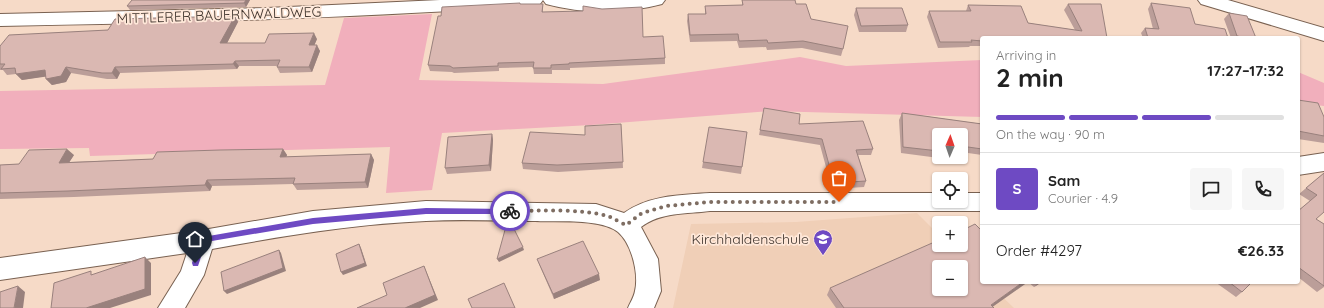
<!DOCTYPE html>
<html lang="en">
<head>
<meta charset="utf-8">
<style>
  body { margin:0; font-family:Quicksand,sans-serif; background:#f6f6f6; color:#222; height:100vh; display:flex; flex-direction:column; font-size:15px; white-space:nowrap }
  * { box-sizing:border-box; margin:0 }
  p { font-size:13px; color:#767676 }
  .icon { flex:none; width:22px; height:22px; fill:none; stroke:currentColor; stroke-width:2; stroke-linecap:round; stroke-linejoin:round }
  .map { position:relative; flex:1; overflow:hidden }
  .drawer { position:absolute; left:980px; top:36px; width:320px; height:248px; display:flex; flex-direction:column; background:#fff; border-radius:4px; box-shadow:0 1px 3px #0004 }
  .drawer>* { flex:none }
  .needle { width:26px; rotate:2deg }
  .buttons { position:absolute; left:932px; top:128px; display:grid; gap:8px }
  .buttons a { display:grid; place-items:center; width:36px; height:36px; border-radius:4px; background:#fff; box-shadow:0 1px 3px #0004; font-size:20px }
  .pin { position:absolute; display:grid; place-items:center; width:34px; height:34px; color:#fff; margin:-41px -17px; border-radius:50% 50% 50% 0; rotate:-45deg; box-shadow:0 0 4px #0007 }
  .pin .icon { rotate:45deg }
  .courier { position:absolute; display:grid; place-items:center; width:40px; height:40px; margin:-20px; border:3px solid #6e4ac3; border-radius:50%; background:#fff; color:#222; box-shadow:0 1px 5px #0007 }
  .head em { font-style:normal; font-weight:700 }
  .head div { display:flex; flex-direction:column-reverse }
  .head { display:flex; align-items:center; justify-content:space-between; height:68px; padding:0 16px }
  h1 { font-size:26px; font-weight:700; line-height:30px }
  .bar { display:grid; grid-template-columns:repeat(4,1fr); gap:6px 4px; align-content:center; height:48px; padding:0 16px }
  .bar i { height:5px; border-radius:3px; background:#e0e0e0 }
  .bar .selected { background:#6e4ac3 }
  .bar p { grid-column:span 4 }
  .line { display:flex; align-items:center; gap:10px; padding:0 16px; border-top:1px solid #e0e0e0 }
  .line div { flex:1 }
  .round { display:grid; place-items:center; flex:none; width:42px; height:42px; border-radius:4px; background:#f6f6f6 }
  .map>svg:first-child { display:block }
  .built { fill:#f0cfb7; fill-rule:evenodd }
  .green { fill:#f1afbc }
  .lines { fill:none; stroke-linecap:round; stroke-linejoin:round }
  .minor-casing { stroke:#796151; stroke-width:2 }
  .minor { fill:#fff; fill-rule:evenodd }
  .wall { fill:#bb9e99 }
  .shaded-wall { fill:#99817d }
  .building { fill:#dab8b2; stroke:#99817d; fill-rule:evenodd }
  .route { fill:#6e4ac3 }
  .done { stroke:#7e6d62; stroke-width:4; stroke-dasharray:0 7.2 }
  .labels { text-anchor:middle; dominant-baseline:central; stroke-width:3.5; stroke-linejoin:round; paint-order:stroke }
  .street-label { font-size:14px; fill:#3e332c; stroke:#ffe8d9 }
  .poi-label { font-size:14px; fill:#3e332c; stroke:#ffe8d9; text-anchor:end }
</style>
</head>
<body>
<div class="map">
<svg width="1324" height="308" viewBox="0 0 1324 308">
  <rect width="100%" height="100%" fill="#f6dac7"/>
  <path class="built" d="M917 213 939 235V245L982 282H987L1014 308H673L691 224 796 222ZM939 267H961V289H939Z"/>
  <path class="green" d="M432 14 419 80 603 84 800 57 846 66 982 60V117L769 111 591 125 442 133 432 190 386 193 390 147 90 156 89 148 0 149V91L325 85 344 18Z
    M1298 72 1324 83V106L1298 103Z"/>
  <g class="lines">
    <defs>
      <path id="minor" d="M440 0H665L662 4C625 14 583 14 546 4L543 0 540 4 534 6C356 18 178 23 0 26V14L267 8Z
        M1198 0H1228L1324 28V41L1201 4Z
        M1324 153V171L1298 175V157Z
        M710 193H939V201H961V193H982V211H710C687 214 660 212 641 227L658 259 661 291 654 308H628C630 303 634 297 635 291 639 274 632 244 618 232 601 218 556 222 535 221 499 221 462 219 426 221 354 224 283 236 212 249L204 275 185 308H158L181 271 187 253 0 280V258L203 230 313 211 426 201 596 204 624 213C649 195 681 195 710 193Z"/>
    </defs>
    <use href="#minor" class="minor-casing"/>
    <use href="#minor" class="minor"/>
  </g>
  <path class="wall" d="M250 0 246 7 130 10 127 6Z
    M742 0 796 4 811 19 843 49 841 56 802 48 767 50 766 47 739 48 737 41 690 42 687 21 688 14H705V6L742 5Z
    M1151 3 1195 24 1228 38H1143L1141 33 1145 28 1153 29 1148 9Z
    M521 4H543V12L643 37 665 58V64L570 68V70H552V74H534L533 67 499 68V71L454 73 452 72 430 71 428 65 441 16Z
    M1068 4 1107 38H982V46H970L969 47 938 48 927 17 929 11H966L968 5 1028 23 1075 30 1064 10Z
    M856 8 908 25 906 32H859L854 15Z
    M1229 13 1256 38H1231L1224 19Z
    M235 16 238 22 227 43H265L317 39 314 45 320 51 312 72 280 73 277 67 278 66H239L237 69 120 73 117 79H107L71 73 66 82 52 85 46 79V76L22 80 16 74 7 75 3 70H0V46L108 30Z
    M1298 100 1324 117V143L1298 139Z
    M764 108 799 124 873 149 871 155H858L866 181 864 187 832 189 820 145 759 135Z
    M902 113 982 124V155L961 152V135H939V157H955L954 160 901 153 899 120Z
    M621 124 623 168 558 172 523 169 522 163 585 135Z
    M747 132 741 174 702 168 703 162Z
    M492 134 493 140 491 171 447 174 445 168Z
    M283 149 287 155 286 157 371 154 374 160 368 188 297 190 293 184 212 186 210 191 74 197 0 199V165L19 164 74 155 69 162 153 159Z
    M1324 173 1316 219 1324 224V287L1317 292 1298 277V211L1310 201 1299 194Z
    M537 259 600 280 554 299 539 264Z
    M1028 282H1042L1034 287Z
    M1215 282H1252L1242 292 1236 297Z
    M830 288 993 307 994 308H836L827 295Z"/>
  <path class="shaded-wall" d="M246 0H250L246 7 244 3Z
    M235 16 238 22 224 49 220 43Z
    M314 33 317 39 312 51 309 45Z
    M317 45 320 51 312 72 309 67Z
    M235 61 239 66 237 69 233 64Z
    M66 67 71 73 66 82 52 85 46 79Z
    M115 67 120 73 117 79 112 73Z
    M45 70 50 76 22 80 16 74Z
    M492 134 493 140 491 171 489 165Z
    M67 149 74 155 65 169 59 163Z
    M283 149 287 155 284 163 280 157Z
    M371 154 374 160 368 188 365 182Z
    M207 180 212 186 210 191 205 185Z
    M359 244 361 248 367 266 343 275 341 272Z
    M523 247 524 250 499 262 497 259Z
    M279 250 281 253 286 271 227 294 224 291Z
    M145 257 151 263V295L110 308H86Z
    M424 266 438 300 420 308H405Z
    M599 274 600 280 554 299 553 294Z
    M1023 282H1028L991 308V305Z
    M1039 282H1042L1034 287Z
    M18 286 25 292 23 308H14Z"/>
  <path class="building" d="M132 0H246L244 3 127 6Z
    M742 0H795L796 4H806L811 19 848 26 843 49 803 41 768 43 767 40 739 41 738 34 690 35 688 14H706L705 6 743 5Z
    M520 3V4H543L542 12 583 11V6L602 9 642 7 643 37 663 36 665 58 569 63V64L551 65V68H533L534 62 498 63V66L453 68 450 66 428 65 438 16H441L442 7Z
    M1151 3 1190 8 1195 24 1225 29 1228 38H1148L1145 28 1159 29Z
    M1068 4H1101L1107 38H982V41L971 40 972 42H940L929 11H971L968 5 1021 6 1028 23 1082 31Z
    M856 8H902L908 25 861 26Z
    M1229 13 1247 16 1256 38H1247L1237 36Z
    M235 16 220 43H265L269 34 314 33 309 45H317L309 67H277L280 60 235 61 233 64 115 67 112 73H102L66 67 61 76 46 79 45 70 16 74 15 68 1 69 5 64H0V46L9 35 108 30 115 19Z
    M1298 100 1318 103 1324 117V136L1298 131Z
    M764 108 800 114 799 124 863 121 873 149 856 150 866 181 834 183 822 139 760 130Z
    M902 113 982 124V149L961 146V135H939V151L903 147Z
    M621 124 623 162 557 165 522 163 530 132 585 135V126Z
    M709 127 747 132 742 167 703 162Z
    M492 134 489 165 445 168 448 137Z
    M67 149 59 163 153 159 157 152 220 150 283 149 280 157 371 154 365 182 293 184 295 178 207 180 205 185 68 191 0 193V165L19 164 29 150Z
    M1324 173V212L1316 219 1324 224V286L1298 267V211L1317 195 1306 188Z
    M508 219H509L523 247 497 259Z
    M975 224 982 231V282H1023L991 305 994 308H844L830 288 939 240V245H961V231ZM939 267H961V289H939Z
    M583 241 599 274 553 294 537 259Z
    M359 244 365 263 341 272 336 254Z
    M279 250 283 268 224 291 221 272Z
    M145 257V289L86 308H51L54 283 91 271V275Z
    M424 266 435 295 405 308H357L387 295 383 283Z
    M1229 282H1252L1242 292Z
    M504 283 515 308H472L468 299Z
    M18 286 14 308H0V292Z"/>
  <path class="route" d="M426 208 510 209 514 211 510 214H426L313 224 206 242 198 266H193L192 263 199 240 203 237 313 218Z"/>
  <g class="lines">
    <path class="done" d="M510 211C539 211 583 208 610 217 615 219 621 223 626 225L642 213 666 206 710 202H839"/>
  </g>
  <defs>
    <symbol id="school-pin" viewBox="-11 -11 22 30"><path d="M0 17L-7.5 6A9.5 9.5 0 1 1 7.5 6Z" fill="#6e4ac3" stroke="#ffe8d9"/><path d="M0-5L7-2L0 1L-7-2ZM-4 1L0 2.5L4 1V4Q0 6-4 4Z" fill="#fff"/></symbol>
  </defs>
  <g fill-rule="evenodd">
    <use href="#school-pin" x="812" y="228" width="22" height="30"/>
  </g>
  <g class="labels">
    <g class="street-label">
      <text transform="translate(219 15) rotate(-2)">MITTLERER BAUERNWALDWEG</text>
    </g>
    <g class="poi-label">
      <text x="809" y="239">Kirchhaldenschule</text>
    </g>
  </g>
</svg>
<div class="buttons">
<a><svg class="needle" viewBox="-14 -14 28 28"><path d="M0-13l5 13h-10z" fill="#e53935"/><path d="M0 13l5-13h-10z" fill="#767676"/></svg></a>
<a><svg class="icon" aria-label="locate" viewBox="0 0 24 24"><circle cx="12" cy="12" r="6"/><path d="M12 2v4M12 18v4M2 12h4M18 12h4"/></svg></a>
<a>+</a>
<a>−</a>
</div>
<div class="pin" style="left:839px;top:202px;background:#ea580c"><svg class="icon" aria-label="bag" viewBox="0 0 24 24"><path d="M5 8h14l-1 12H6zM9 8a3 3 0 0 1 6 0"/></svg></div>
<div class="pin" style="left:195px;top:263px;background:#1f2937"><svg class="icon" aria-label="home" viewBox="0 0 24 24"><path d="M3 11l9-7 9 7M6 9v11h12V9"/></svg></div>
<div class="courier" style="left:510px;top:211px"><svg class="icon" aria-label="bike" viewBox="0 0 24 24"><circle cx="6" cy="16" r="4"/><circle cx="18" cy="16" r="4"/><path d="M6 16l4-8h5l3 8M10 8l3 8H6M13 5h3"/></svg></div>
<section class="drawer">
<div class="head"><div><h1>2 min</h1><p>Arriving in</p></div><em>17:27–17:32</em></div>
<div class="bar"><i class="selected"></i><i class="selected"></i><i class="selected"></i><i></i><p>On the way · 90 m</p></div>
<div class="line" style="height:72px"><b class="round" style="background:#6e4ac3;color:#fff">S</b><div><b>Sam</b><p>Courier · 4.9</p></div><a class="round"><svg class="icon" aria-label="chat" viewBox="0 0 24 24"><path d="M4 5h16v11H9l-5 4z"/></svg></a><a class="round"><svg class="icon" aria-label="phone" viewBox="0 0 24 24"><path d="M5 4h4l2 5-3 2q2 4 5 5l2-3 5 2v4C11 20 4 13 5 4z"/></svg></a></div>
<div class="line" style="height:52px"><div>Order #4297</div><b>€26.33</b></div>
</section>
</div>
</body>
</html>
